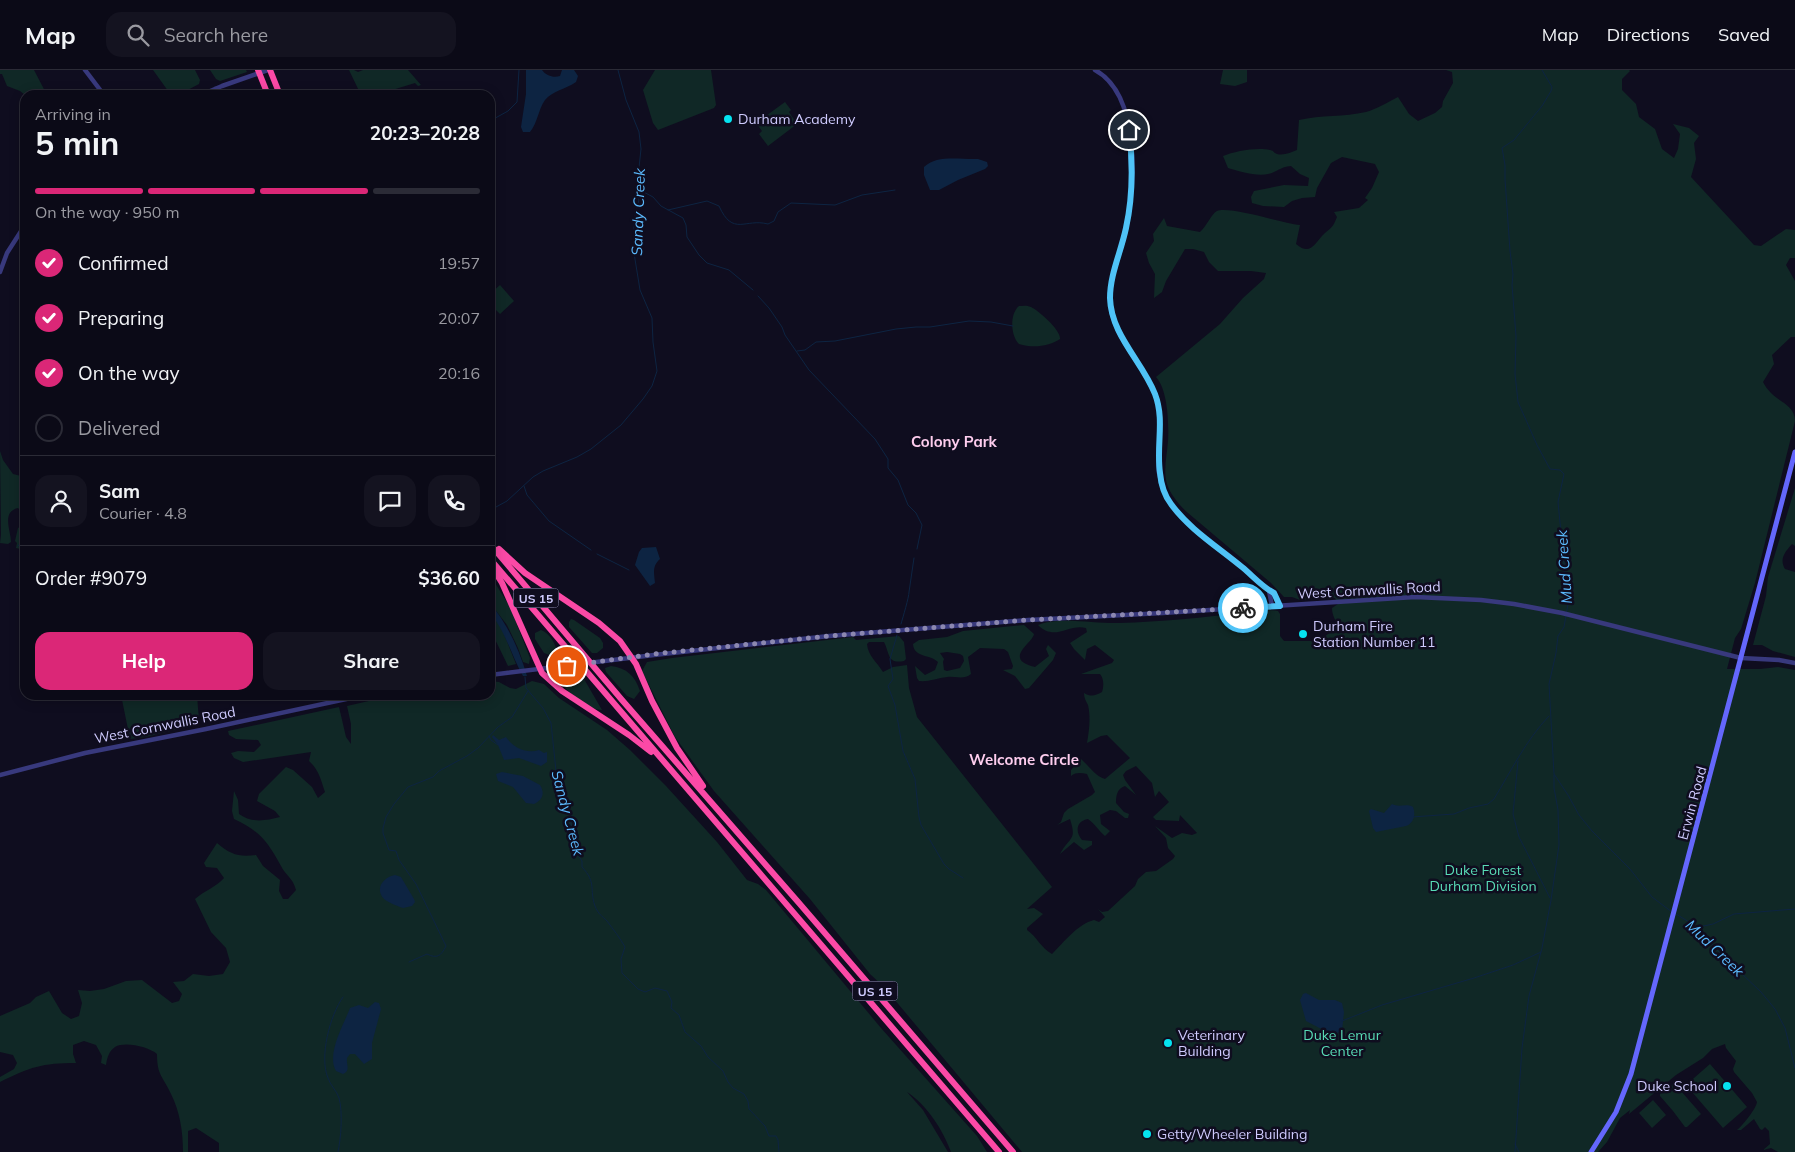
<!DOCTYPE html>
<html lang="en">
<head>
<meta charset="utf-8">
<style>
  body { margin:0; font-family:Mulish,sans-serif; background:#141320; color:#f1f3f6; height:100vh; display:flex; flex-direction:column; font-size:19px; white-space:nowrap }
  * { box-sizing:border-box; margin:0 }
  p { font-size:16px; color:#9a9aa1 }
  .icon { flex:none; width:28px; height:28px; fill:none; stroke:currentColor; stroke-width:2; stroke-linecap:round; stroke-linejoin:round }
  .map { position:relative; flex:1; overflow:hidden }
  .panel { position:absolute; left:20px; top:20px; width:475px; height:610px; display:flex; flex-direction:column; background:#0b0a17; border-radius:15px; box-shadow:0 2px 12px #0003,0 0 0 1px #2b2b36 }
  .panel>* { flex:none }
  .pin { position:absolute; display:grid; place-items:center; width:42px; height:42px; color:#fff; margin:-21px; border:2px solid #fff; border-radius:50%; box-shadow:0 1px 5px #0007 }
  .courier { position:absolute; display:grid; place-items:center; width:50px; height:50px; margin:-25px; border:4px solid #4fc3f7; border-radius:50%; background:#fff; color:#222; box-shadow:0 1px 6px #0007 }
  .headline em { font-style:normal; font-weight:700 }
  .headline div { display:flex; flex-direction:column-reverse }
  .headline { display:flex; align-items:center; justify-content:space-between; height:85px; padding:0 15px }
  h1 { font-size:32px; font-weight:700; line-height:38px }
  .bar { display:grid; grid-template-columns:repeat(4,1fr); gap:8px 5px; align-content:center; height:60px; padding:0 15px }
  .bar i { height:6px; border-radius:4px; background:#2b2b36 }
  .bar .selected { background:#db2777 }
  .bar p { grid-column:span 4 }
  .line { display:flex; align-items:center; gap:12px; padding:0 15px; border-top:1px solid #2b2b36 }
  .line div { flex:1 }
  .round { display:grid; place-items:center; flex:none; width:52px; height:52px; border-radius:15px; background:#141320 }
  ol { padding:0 15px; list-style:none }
  li { display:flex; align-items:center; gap:15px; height:55px }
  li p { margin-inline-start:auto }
  li .icon { padding:5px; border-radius:50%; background:#db2777; color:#fff; stroke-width:4 }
  li:last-child { color:#9a9aa1 }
  li i { width:28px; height:28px; border:2px solid #2b2b36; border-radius:50% }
  .button { display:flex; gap:10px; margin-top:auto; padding:10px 15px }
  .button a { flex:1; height:58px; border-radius:15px; background:#db2777; color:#fff; font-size:20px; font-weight:700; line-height:58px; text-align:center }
  .button a+a { background:#141320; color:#f1f3f6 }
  header { display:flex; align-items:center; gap:30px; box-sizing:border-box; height:70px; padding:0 25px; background:#0b0a17; border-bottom:1px solid #2b2b36 }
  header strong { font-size:24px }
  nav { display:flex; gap:28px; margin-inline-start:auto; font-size:18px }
  .search { width:350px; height:45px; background:#141320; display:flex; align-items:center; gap:12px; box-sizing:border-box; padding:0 18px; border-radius:15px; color:#9a9aa1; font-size:19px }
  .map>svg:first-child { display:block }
  .green { fill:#102826; fill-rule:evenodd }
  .water { fill:#0d2442 }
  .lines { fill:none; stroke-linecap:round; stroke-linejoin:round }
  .stream { stroke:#0d2442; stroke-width:1 }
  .tertiary { stroke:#38397d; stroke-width:4.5 }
  .secondary { stroke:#6467fc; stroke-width:5 }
  .motorway { stroke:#fb49a6; stroke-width:6 }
  .done { stroke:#8c88b0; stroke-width:5; stroke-dasharray:0 9 }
  .route { stroke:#4fc3f7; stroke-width:6 }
  .poi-dot { fill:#05e3f0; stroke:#0f0d1f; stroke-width:2 }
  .labels { text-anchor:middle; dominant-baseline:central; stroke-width:5; stroke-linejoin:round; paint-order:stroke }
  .shield { fill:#0f0d1f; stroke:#9592bb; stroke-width:1 }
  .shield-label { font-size:12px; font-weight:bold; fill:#cfcbfe }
  .poi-label { font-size:14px; fill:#cfcbfe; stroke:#0f0d1f; text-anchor:start }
  .street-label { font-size:14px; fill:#cfcbfe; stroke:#0f0d1f }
  .park-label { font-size:14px; fill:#59dcb6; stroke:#0f0d1f }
  .water-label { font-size:15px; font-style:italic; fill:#5bb9fc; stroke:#0f0d1f }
  .neighbourhood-label { font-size:15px; font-weight:bold; fill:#fecdee; stroke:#0f0d1f }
</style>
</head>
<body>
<header>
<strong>Map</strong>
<div class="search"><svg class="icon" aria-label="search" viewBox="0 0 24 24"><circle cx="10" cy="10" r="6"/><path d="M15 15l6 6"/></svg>Search here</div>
<nav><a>Map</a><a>Directions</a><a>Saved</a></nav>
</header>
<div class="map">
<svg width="1795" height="1082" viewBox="0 0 1795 1082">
  <rect width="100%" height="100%" fill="#0f0d1f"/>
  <path class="green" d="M0 0H34L47 25H25L20 21 7 16 2 4H0Z
    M153 0H195L200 10 199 14 180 24 171 25Z
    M210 0H246L247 2 220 11 216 9Z
    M349 0H354L358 2 363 0H408L421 15 418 16 415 13 389 21V25H361Z
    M655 0H711L716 35 714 38 658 60 653 53 643 20Z
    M1223 0H1247V12L1235 16 1220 14Z
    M1446 0H1629L1630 1 1622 9V20L1636 34 1639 47 1655 59 1662 79 1674 88 1678 79 1680 64 1673 54 1689 58 1699 66 1694 73 1696 89 1691 107 1754 175 1761 176 1786 159 1795 160V188H1790L1786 195 1795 211V267H1791L1772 285 1774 294 1763 312C1765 316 1768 320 1771 323 1780 332 1795 336 1795 351L1755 513 1741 559 1735 568 1727 599H1760L1778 597 1795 600V1082H1778L1771 1078 1763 1080 1770 1074 1769 1061 1765 1057 1762 1060 1760 1059 1754 1049 1741 1060H1737C1743 1055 1756 1039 1757 1032L1752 1023 1734 1002 1733 999 1736 991 1726 978 1725 974 1712 979 1703 988 1676 1005 1629 1044 1630 1040 1620 1048 1607 1072 1598 1082H1022L884 917 870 904 810 829 714 721 675 667 642 601 647 592 672 588 853 567 856 570 899 566 904 572 906 589 904 591C887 594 890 584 884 572H869L867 574C868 586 877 592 883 602L893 597 907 595 909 618 917 647 1052 817 1027 839 1034 838 1043 844 1027 858V860C1037 867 1041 878 1052 884 1064 872 1078 854 1094 850L1099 852 1105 847 1098 839 1102 842 1108 841 1135 816 1138 809 1146 802 1156 801 1173 789 1175 786 1168 778 1166 768 1155 756 1172 768 1182 763 1192 765 1197 763 1180 745 1179 751 1156 750 1153 747 1169 732 1159 721 1155 727 1152 713 1136 696 1126 701 1123 705 1125 710 1136 725 1125 716C1117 719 1116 725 1116 733L1124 742 1129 744 1128 748H1125L1116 741 1110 740 1100 745 1101 754 1110 761 1105 766C1099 761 1095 754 1088 749 1076 751 1075 762 1082 770L1092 771V775L1084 780 1074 772 1060 784C1070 766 1077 771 1070 749L1057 755 1061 752 1064 743 1068 739 1092 725 1095 722 1087 704C1081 703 1076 702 1071 706V700L1081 689C1089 696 1095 706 1105 709L1130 688 1107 665 1101 666 1087 673C1089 661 1091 648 1088 635 1086 631 1084 628 1084 623 1091 627 1095 626 1102 622 1104 616 1104 609 1100 604H1081L1112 593 1114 590 1095 575 1087 579 1085 590 1074 579 1070 573 1087 562 1086 558C1069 553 1055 572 1038 555 1057 546 1098 554 1119 553 1161 552 1204 547 1246 543L1247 547 1252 546 1253 543C1260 541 1271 539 1278 541L1280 544V566L1284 571H1313L1321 569 1338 557C1336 550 1332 546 1332 538L1338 534 1335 528 1300 530 1292 527H1284L1271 513 1188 443C1180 436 1170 424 1167 414 1163 400 1167 386 1168 371 1169 354 1168 320 1156 307L1220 254 1243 228 1264 209 1266 203 1251 201H1218L1209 192 1204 182 1193 179H1185L1166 211 1162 222 1154 228 1155 204 1149 193 1146 183 1154 171 1153 164 1164 148 1167 156 1200 162C1206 157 1212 143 1217 141 1230 136 1281 153 1300 155L1296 174C1311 187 1315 172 1325 163 1332 157 1333 157 1337 147L1334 142 1359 138 1368 130 1365 128 1372 118 1379 102 1375 94 1342 87 1331 93 1317 118 1315 127 1302 128 1292 131 1284 137 1263 136 1252 133 1251 127 1254 121 1284 115 1308 116 1309 108 1300 104 1291 96C1279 97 1276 103 1268 104 1257 107 1238 101 1228 98L1223 86C1235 81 1257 77 1270 80 1275 81 1272 82 1277 84 1284 86 1291 82 1297 80L1299 50C1321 45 1344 47 1366 42 1377 39 1388 32 1398 27L1409 44 1418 51 1435 43 1442 37 1443 31 1453 13 1452 2Z
    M785 32 791 40 789 42 797 54 768 76 759 64 762 61 756 53Z
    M500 215 514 231 500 244 490 234V224Z
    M1019 236C1023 236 1026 235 1031 237 1039 241 1061 260 1060 269 1048 277 1032 278 1019 274 1011 267 1009 244 1019 236Z
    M0 381 3 390 13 404 25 407V480L16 478 17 473 15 471 18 458 22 456C23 449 23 443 18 438 1 442 11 461 11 472L8 474 0 473 1 465Z
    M1795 418V476L1792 474C1785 482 1779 489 1785 499L1795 502V587L1773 581 1762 575H1753L1766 526 1768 507Z
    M490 505 510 537 530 588 529 594 523 592 518 578 507 555 490 533Z
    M490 543 500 554 516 594 508 596 490 559Z
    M571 549 574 550 600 568 603 573V578L597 583H592L569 557V552Z
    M1024 555 1034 564C1033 573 1002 589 1035 597L1049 586 1046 579 1048 575 1056 583 1053 590 1029 618 1025 619 1015 606 1003 600 1012 599 1013 596 1008 582 1004 579 980 578 968 587 971 604C964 610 955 606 947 607 937 608 929 612 919 611L917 608 915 596 925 605 935 600 938 592C930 584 914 588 913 574L919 570 947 567 963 561ZM947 582 960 584 963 586 964 591 960 598 947 601 944 600 943 592 944 589 940 583Z
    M541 560C551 564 556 575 558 585L555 587 544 583 535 569V563Z
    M611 596C627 598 635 606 640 621L634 629 627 626 606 602 605 598Z
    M574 604 584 609 602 640C589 640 564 621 559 608Z
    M490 611 499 612 510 618 516 619 532 611 544 614 559 628 607 660 630 680 666 716 717 772 747 810 758 814 766 820 881 958 977 1066 987 1082H951C943 1060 927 1035 907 1022L923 1040 948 1082H219V1073L196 1058 188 1061V1082H183C183 1062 180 1042 171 1024 163 1006 157 1006 157 984 149 977 125 971 115 977 109 981 107 988 106 995L101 993 102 986 96 975 84 971 73 975V984L76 993C42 993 30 997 0 1012V1007L14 999 17 993 13 985 0 982V946L30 933 36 927 49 921 62 943 71 949 79 946 82 933 78 920 90 921 104 919 126 911 142 910 172 933 179 931 182 924 173 912 184 911 193 904 209 906 223 904 230 892 226 878 211 862 195 829C204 821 216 817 224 808L217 798 206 797 204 793 217 773C231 785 239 787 256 785L263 796 280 810 279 821 283 829H288L296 820C293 808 286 806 281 796 267 771 261 762 234 749L232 741 234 721 238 730 239 744C251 753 265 751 280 747L275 741 257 731 259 724 286 697 293 700 312 717 318 728 325 722C321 710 319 700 309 691L311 682 243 692 234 688 231 683 238 681 254 682 261 675 258 670 236 669 229 665 228 661 339 637 346 667 351 674V654L347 636 395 625H490Z
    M121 625H197L199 651 198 654 146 667 130 669Z
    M1710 994 1747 1037 1723 1058 1686 1015Z
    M1674 1013 1701 1044 1687 1057H1685L1673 1041 1660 1026V1024Z
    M1653 1030 1666 1045 1652 1058 1639 1043Z"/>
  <path class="water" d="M526 0H542C546 6 554 8 560 6L562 0H574L578 6 576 12C566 19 552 21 545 30 538 40 538 52 530 62H523L521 57 526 24Z
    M978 89 987 92 988 96 985 99 958 110 939 120H930L924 105V97C937 84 962 90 978 89Z
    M656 477 660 489C652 496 654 503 655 513L650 516 635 495 639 482 642 478Z
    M490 533C508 555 519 579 527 606H523C511 585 506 562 490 543Z
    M493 665 499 670 506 667C513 678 527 684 539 680L544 683 547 682V692L541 696 519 688 504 690 498 675 492 667Z
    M502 702 523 706 540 715C545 723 543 730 534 734L526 733 513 717 498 711 496 704Z
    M1392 734C1399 738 1406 733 1413 737 1416 744 1414 753 1406 756L1376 762 1373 758 1369 741 1371 739 1384 743Z
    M395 805 401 807 414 829 415 832 412 836 403 838C397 836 389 833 384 829 374 818 384 807 395 805Z
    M1306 923 1319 930H1335L1342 933 1344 942 1342 961 1333 965 1331 964 1306 951 1300 930 1303 924Z
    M375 932 379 933 381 939 372 973V989L364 994 355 984H350L347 988C346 995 351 1000 343 1004L336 1001C326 984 344 954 350 938L359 935 368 938Z"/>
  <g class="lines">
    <path class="stream" d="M1542 0 1552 17 1551 21 1542 36 1514 70 1502 78 1505 95V109L1510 181 1513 204 1512 215 1516 266 1515 304 1518 332 1537 375 1550 399 1560 400 1564 404 1558 432 1568 534 1564 557 1558 566 1556 583 1549 614 1554 704 1568 725 1579 745 1592 761 1630 799 1652 827 1672 842
      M490 51 508 41 517 32 519 0
      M638 119 653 127 661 136 683 148 686 155 687 167 699 185 707 193 729 200 753 220
      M668 140 707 131 719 136C733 167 745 148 768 154L774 151 778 142 791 133 835 135 862 125 895 120
      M758 226 769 238 782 257 785 265 809 300 875 369 888 389V398L898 410 908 435 916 443 922 455 917 479
      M797 281 805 280 816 272 835 271 896 259 916 257H930L969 251 991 252 1013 256
      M524 416 527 425 549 451 591 480
      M490 443 496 437 507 431 533 407 543 401 577 387 591 379 621 355 643 329 652 316 657 301 653 272 652 248 640 220 634 183V150L639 130 637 116 641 79 639 62 626 30 618 0
      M18 476 25 468
      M597 484 629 500
      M901 554C903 547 909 527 909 522L914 488
      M897 565 890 589 893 609 888 616 895 635 903 681 915 709 919 747 921 755 944 794 949 799 963 808
      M525 607 526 618 543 638 551 653 556 701 558 707 564 717 568 732 566 738 571 745V756L578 773V785L582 791V797C597 813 589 819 595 836 598 844 602 846 607 851 613 859 620 868 625 877L621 889 622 903 638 919 645 922 655 918 667 921 672 932 671 938 679 945 685 962 701 976 708 987 723 1001 728 1012 733 1018 744 1024 748 1031 749 1039 765 1056 769 1066H776L778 1070 779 1082
      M489 666 491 670 498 675
      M1518 691 1513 744 1519 767 1550 828
      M1412 747 1454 744 1469 738 1488 734 1494 729C1511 701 1526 670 1549 646
      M1676 844 1697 857 1717 880 1761 922 1775 939 1785 958 1795 998
      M1699 857 1713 854 1734 844 1795 839
      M409 892 427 884C437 889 441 886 446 876L416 814 399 790 396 781 389 780 383 763V758L386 747 394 734 408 717 433 707 439 701 467 686 478 678 498 657 512 647 528 621
      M1342 951 1382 935 1474 908 1513 895 1541 882
      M1515 1074 1519 1082
      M338 1082C341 1068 343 1042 339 1028 337 1021 330 1015 328 1008 319 987 330 945 343 927
      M1515 1082 1522 978 1529 926 1542 878 1551 830 1559 775 1558 740 1554 718V705"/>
    <path class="tertiary" d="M85 0 104 25
      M1095 0C1141 25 1135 115 1126 159 1121 183 1109 207 1110 232 1113 268 1142 292 1155 324 1165 350 1156 376 1159 403 1161 414 1164 425 1171 434 1189 459 1218 478 1242 497 1252 505 1262 517 1274 523L1280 536
      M215 19 220 25
      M201 25 222 16 268 0
      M0 202 7 183 25 155
      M1269 521 1272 536
      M490 605 654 585 829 566 1028 550 1163 543 1415 527 1481 530 1514 534 1562 543 1741 588 1779 590 1795 593
      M0 705 85 683 206 659 365 625"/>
    <path class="secondary" d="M1591 1082 1616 1042 1631 1004 1795 382"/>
    <path class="motorway" d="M258 0 268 25
      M270 0 280 25
      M490 474 622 630 799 833 1013 1082
      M499 479 525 503 599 553 620 571 636 594 652 631 677 678 703 716
      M490 489 999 1082
      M492 497 502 513 542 603 562 621 629 665 651 682"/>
  </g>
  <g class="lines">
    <path class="done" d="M567 596 654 584 829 566 1028 550 1243 538"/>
    <path class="route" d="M1129 60C1133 93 1133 126 1126 158 1121 182 1110 204 1110 228 1111 265 1142 291 1155 324 1165 350 1156 376 1160 403 1161 414 1164 425 1171 434 1189 459 1218 477 1242 497 1252 505 1262 517 1274 523L1280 536 1243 538"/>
  </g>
  <g class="poi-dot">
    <circle cx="728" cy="49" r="5"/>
    <circle cx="1303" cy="564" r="5"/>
    <circle cx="1168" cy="973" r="5"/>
    <circle cx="1727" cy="1016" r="5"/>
    <circle cx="1147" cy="1064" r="5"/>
  </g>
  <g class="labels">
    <g class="shield">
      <rect x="513.5" y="518.5" width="45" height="19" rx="4"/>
      <rect x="852.5" y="911.5" width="45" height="19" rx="4"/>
    </g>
    <g class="shield-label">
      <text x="536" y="528">US 15</text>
      <text x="875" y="921">US 15</text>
    </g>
    <g class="poi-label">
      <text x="738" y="49">Durham Academy</text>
      <text x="1313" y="556">Durham Fire<tspan x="1313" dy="16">Station Number 11</tspan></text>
      <text x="1178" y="965">Veterinary<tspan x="1178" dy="16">Building</tspan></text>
      <text x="1717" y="1016" text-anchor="end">Duke School</text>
      <text x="1157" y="1064">Getty/Wheeler Building</text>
    </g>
    <g class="street-label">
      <text transform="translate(1369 520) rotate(-3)">West Cornwallis Road</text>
      <text transform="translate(165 655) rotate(-11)">West Cornwallis Road</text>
      <text transform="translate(1692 733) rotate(-75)">Erwin Road</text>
    </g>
    <g class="park-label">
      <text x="1483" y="800">Duke Forest<tspan x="1483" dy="16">Durham Division</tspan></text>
      <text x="1342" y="965">Duke Lemur<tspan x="1342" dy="16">Center</tspan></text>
    </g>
    <g class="water-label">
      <text transform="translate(638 142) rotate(-88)">Sandy Creek</text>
      <text transform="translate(1564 497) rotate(-94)">Mud Creek</text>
      <text transform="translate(568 743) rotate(75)">Sandy Creek</text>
      <text transform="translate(1715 878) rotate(44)">Mud Creek</text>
    </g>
    <g class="neighbourhood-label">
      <text x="954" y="371">Colony Park</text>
      <text x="1024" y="689">Welcome Circle</text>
    </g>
  </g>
</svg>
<div class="pin" style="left:567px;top:596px;background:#ea580c"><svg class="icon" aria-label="bag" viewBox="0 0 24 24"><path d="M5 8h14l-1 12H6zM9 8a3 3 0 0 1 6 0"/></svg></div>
<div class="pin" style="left:1129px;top:60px;background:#1f2937"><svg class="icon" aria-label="home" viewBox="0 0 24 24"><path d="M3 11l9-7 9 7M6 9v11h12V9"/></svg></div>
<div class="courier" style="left:1243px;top:538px"><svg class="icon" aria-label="bike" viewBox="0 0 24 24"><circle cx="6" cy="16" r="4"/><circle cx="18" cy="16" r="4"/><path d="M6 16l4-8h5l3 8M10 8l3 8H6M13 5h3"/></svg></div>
<section class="panel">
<div class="headline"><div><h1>5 min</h1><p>Arriving in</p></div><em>20:23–20:28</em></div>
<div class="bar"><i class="selected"></i><i class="selected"></i><i class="selected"></i><i></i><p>On the way · 950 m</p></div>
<ol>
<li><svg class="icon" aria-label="check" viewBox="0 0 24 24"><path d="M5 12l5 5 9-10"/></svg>Confirmed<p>19:57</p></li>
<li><svg class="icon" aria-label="check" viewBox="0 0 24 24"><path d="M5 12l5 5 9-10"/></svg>Preparing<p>20:07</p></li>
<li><svg class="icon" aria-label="check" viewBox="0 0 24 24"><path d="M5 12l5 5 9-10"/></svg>On the way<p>20:16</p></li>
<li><i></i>Delivered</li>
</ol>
<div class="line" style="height:90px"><a class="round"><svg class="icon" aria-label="person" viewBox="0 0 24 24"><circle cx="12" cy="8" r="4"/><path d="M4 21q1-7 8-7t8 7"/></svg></a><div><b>Sam</b><p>Courier · 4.8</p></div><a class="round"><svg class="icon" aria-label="chat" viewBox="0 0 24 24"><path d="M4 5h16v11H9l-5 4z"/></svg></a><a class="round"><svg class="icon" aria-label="phone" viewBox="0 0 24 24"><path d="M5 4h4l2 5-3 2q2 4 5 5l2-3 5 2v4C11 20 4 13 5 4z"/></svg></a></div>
<div class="line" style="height:65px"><div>Order #9079</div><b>$36.60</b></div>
<div class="button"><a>Help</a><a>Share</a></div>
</section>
</div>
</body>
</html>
